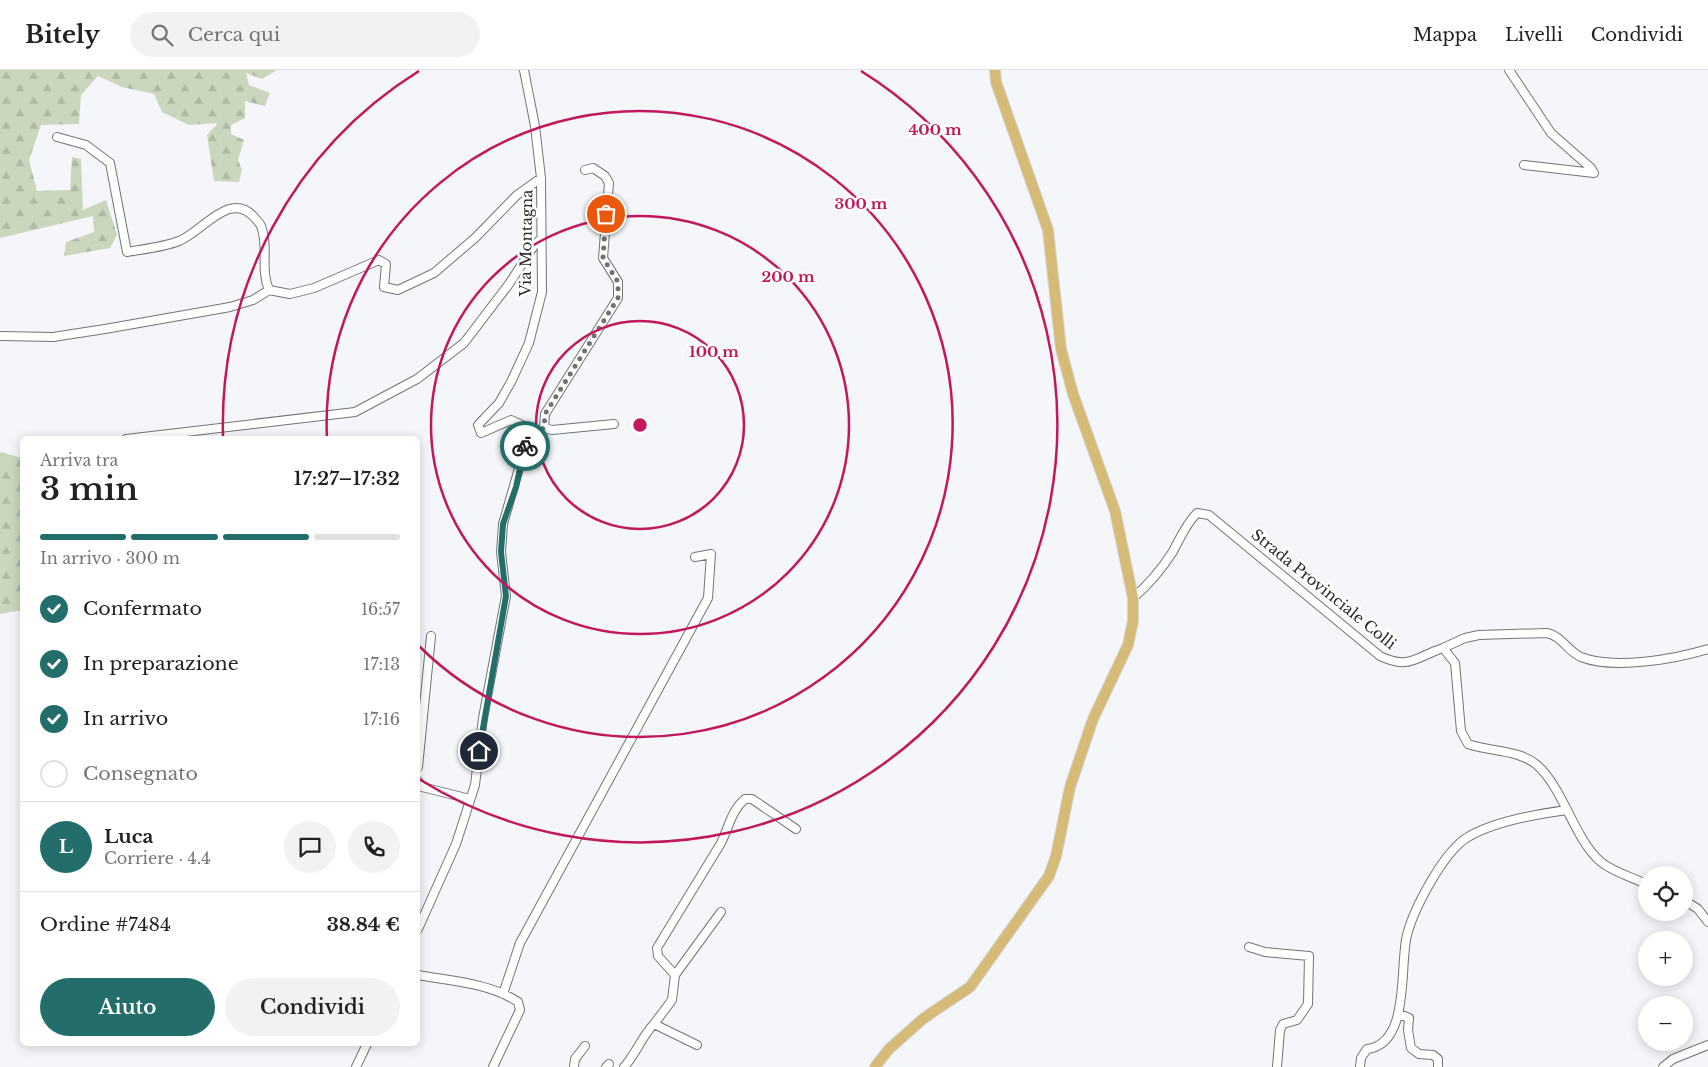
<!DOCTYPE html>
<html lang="it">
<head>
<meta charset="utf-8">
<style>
  body { margin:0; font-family:"Libre Baskerville",serif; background:#f2f2f2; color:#222; height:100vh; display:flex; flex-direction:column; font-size:19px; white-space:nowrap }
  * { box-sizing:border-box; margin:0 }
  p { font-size:16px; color:#767676 }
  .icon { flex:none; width:28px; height:28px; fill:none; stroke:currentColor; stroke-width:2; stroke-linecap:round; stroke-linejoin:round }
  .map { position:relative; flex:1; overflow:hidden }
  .panel { position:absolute; left:20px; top:366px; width:400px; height:610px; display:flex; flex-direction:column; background:#fff; border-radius:8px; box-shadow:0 2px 12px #0003 }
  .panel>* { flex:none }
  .controls { position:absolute; left:1638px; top:796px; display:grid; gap:10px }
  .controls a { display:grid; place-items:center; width:55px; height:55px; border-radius:50%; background:#fff; box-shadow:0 2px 12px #0003; font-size:25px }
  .pin { position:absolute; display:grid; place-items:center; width:42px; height:42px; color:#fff; margin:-21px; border:2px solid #fff; border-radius:50%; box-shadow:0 1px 5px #0007 }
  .courier { position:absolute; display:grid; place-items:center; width:50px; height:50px; margin:-25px; border:4px solid #236e6b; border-radius:50%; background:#fff; color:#222; box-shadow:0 1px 6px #0007 }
  .head em { font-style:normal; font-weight:600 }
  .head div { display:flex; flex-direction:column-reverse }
  .head { display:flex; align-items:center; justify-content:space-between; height:85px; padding:0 20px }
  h1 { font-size:32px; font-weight:600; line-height:38px }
  .bar { display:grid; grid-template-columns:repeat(4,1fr); gap:8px 5px; align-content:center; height:60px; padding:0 20px }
  .bar i { height:6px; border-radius:4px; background:#e0e0e0 }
  .bar .active { background:#236e6b }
  .bar p { grid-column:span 4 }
  .line { display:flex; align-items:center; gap:12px; padding:0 20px; border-top:1px solid #e0e0e0 }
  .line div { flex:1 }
  .round { display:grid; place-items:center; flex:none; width:52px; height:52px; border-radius:26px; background:#f2f2f2 }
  ol { padding:0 20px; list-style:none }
  li { display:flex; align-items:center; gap:15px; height:55px }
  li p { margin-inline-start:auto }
  li .icon { padding:5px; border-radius:50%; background:#236e6b; color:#fff; stroke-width:4 }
  li:last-child { color:#767676 }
  li i { width:28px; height:28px; border:2px solid #e0e0e0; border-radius:50% }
  .primary-button { display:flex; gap:10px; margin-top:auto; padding:10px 20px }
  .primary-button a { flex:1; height:58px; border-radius:30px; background:#236e6b; color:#fff; font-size:20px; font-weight:600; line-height:58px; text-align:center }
  .primary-button a+a { background:#f2f2f2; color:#222 }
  header { display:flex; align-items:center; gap:30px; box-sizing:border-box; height:70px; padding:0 25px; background:#fff; border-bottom:1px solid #e0e0e0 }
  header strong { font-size:24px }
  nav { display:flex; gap:28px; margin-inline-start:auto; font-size:18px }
  .search { width:350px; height:45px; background:#f2f2f2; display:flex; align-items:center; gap:12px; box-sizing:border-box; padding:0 18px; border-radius:28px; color:#767676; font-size:19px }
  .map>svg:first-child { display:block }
  .forest { fill:url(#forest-firs) }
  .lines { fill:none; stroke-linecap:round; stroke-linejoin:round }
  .minor-casing { stroke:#727476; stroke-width:10 }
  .major-casing { stroke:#d4d4d4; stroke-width:12 }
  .minor { stroke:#fff; stroke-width:8 }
  .major { stroke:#d6bb76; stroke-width:10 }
  .done { stroke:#6f7172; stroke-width:5; stroke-dasharray:0 9 }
  .route { stroke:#236e6b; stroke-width:6 }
  .ring { fill:none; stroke:#c2185b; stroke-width:2.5 }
  .labels { text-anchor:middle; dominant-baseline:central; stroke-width:5; stroke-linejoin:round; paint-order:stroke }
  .street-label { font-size:15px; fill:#28292a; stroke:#fff }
  .centre { fill:#c2185b; stroke:#fff; stroke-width:2.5 }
  .ring-label { font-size:15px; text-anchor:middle; font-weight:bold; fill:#c2185b; stroke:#fff; stroke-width:5; stroke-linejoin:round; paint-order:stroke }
</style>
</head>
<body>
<header>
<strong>Bitely</strong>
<div class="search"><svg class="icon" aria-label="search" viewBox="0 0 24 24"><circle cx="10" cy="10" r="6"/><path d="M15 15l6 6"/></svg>Cerca qui</div>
<nav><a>Mappa</a><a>Livelli</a><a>Condividi</a></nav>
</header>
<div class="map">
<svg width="1708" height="997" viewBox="0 0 1708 997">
  <defs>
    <pattern id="forest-firs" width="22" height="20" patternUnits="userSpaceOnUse" patternTransform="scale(1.25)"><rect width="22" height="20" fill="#cbd7bd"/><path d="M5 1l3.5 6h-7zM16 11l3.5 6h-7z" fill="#aeb9a3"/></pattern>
  </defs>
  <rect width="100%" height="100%" fill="#f4f6f9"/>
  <path class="forest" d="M0 0H277L262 9 246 3 249 15 270 23 265 36 245 31V48L231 55V64L244 70 238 90 242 100 239 112 214 111 207 65 218 53 189 55 162 42 154 24 122 17 98 6 81 25 79 54 41 55 29 90 37 121 70 120 72 87 81 89 83 140 106 130 117 165 110 178 64 186 66 172 94 162 93 146 0 168Z
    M0 382 22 388V540L0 544Z"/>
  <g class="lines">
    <defs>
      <path id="minor" d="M1509 0 1551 63 1591 98 1594 103 1524 95
        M57 67 86 75 110 93 127 182C144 179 164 177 179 171 202 162 230 120 254 147 256 150 260 153 261 156 269 176 260 200 269 220L290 224 314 218 379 190 386 194 384 217 398 220 434 203 475 168 517 125 541 108
        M0 266 53 267 105 259 230 237 253 230 269 220
        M544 358 552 360 614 354
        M526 368 544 358 545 344 618 228V212L603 188 609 113 605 106 593 98 585 100
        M126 369 355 342 417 309 464 273 509 214 535 174 542 168
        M1133 528C1148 515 1161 500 1172 483 1180 469 1185 455 1197 443L1209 445 1380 586C1409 600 1416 587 1443 578L1455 593 1461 661 1468 674C1490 682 1518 679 1537 695 1564 719 1574 769 1601 792 1613 802 1632 807 1646 814
        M1443 578 1465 568 1479 565 1547 563C1562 566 1567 581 1581 587 1614 600 1675 589 1708 579
        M418 697 431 566
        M418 711 422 717 470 729
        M1684 830 1698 839 1708 852
        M418 859 456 774 475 715 483 648 506 526 501 482 503 454 522 388 526 368 524 356 511 350 481 363 478 355 499 333 511 312 529 273 542 222 541 108 535 56 524 0
        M1249 877 1265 882 1309 886 1308 934 1297 950 1283 954 1280 960 1277 997
        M418 905C450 911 490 913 518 932L520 940 493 997
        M675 905 721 842
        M503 924 520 873 708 528 711 484 695 487
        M1399 944 1409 948 1408 960 1411 978 1419 984 1433 985 1438 989V997
        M654 954 672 930 675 905 658 886 657 878 721 773C729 757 731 741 745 729H752L796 759
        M356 997 367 974
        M574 997 575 989 585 976
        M606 997 609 994
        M624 997C636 984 642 966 654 954L697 975
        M1360 997 1361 988 1367 979C1411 974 1399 895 1407 865 1414 838 1444 781 1468 767 1495 751 1537 744 1567 740
        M1663 997 1673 989 1708 975"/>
      <path id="major" d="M875 997 889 979 924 948 970 917 1049 806 1056 786 1070 717 1093 649 1128 575 1133 551V528L1115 441 1073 324 1061 279 1048 160 996 12 995 0"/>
    </defs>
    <use href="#minor" class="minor-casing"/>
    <use href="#major" class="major-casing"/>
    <use href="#minor" class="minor"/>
    <use href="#major" class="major"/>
  </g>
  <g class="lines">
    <path class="done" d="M525 376 526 368 544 358 545 344 618 228V212L603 188 606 144"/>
    <path class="route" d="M479 681 506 526 501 482 503 454 516 417 525 376"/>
  </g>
  <g class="ring">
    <circle cx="640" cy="355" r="104"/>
    <circle cx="640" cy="355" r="209"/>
    <path d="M327 369A313 313 0 1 1 419 576"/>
    <path d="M223 366A417 417 0 0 1 419 1M861 1A417 417 0 1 1 419 709"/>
  </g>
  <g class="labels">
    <g class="street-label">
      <text transform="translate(526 173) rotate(-89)">Via Montagna</text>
      <text transform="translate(1324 519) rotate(39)">Strada Provinciale Colli</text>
    </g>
  </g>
  <circle cx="640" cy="355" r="8" class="centre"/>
  <g class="ring-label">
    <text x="935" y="65">400 m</text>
    <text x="861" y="139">300 m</text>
    <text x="788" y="212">200 m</text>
    <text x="714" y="287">100 m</text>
  </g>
</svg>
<div class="controls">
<a><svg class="icon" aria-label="locate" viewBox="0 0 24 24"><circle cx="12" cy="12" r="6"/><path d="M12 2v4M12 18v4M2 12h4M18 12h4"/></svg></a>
<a>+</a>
<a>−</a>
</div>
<div class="pin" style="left:606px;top:144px;background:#ea580c"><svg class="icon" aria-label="bag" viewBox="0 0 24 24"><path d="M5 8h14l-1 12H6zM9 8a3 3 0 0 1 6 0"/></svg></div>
<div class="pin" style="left:479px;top:681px;background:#1f2937"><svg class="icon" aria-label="home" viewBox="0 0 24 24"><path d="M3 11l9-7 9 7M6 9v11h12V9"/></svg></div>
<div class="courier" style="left:525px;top:376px"><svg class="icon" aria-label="bike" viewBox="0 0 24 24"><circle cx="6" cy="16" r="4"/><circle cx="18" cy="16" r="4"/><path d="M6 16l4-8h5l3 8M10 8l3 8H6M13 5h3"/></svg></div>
<section class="panel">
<div class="head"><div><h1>3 min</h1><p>Arriva tra</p></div><em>17:27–17:32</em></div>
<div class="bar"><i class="active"></i><i class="active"></i><i class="active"></i><i></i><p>In arrivo · 300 m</p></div>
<ol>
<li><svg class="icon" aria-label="check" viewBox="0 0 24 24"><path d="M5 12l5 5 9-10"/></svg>Confermato<p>16:57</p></li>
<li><svg class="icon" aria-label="check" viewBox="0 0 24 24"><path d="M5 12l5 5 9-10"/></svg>In preparazione<p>17:13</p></li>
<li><svg class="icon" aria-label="check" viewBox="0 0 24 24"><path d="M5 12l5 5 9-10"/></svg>In arrivo<p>17:16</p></li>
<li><i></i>Consegnato</li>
</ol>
<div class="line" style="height:90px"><b class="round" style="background:#236e6b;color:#fff">L</b><div><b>Luca</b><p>Corriere · 4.4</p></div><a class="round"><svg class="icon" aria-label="chat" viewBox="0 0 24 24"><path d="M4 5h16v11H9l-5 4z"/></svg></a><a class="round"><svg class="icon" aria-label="phone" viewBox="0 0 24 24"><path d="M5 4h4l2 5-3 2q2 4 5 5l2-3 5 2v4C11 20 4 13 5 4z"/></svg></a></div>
<div class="line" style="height:65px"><div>Ordine #7484</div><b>38.84 €</b></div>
<div class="primary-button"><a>Aiuto</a><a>Condividi</a></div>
</section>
</div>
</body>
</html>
